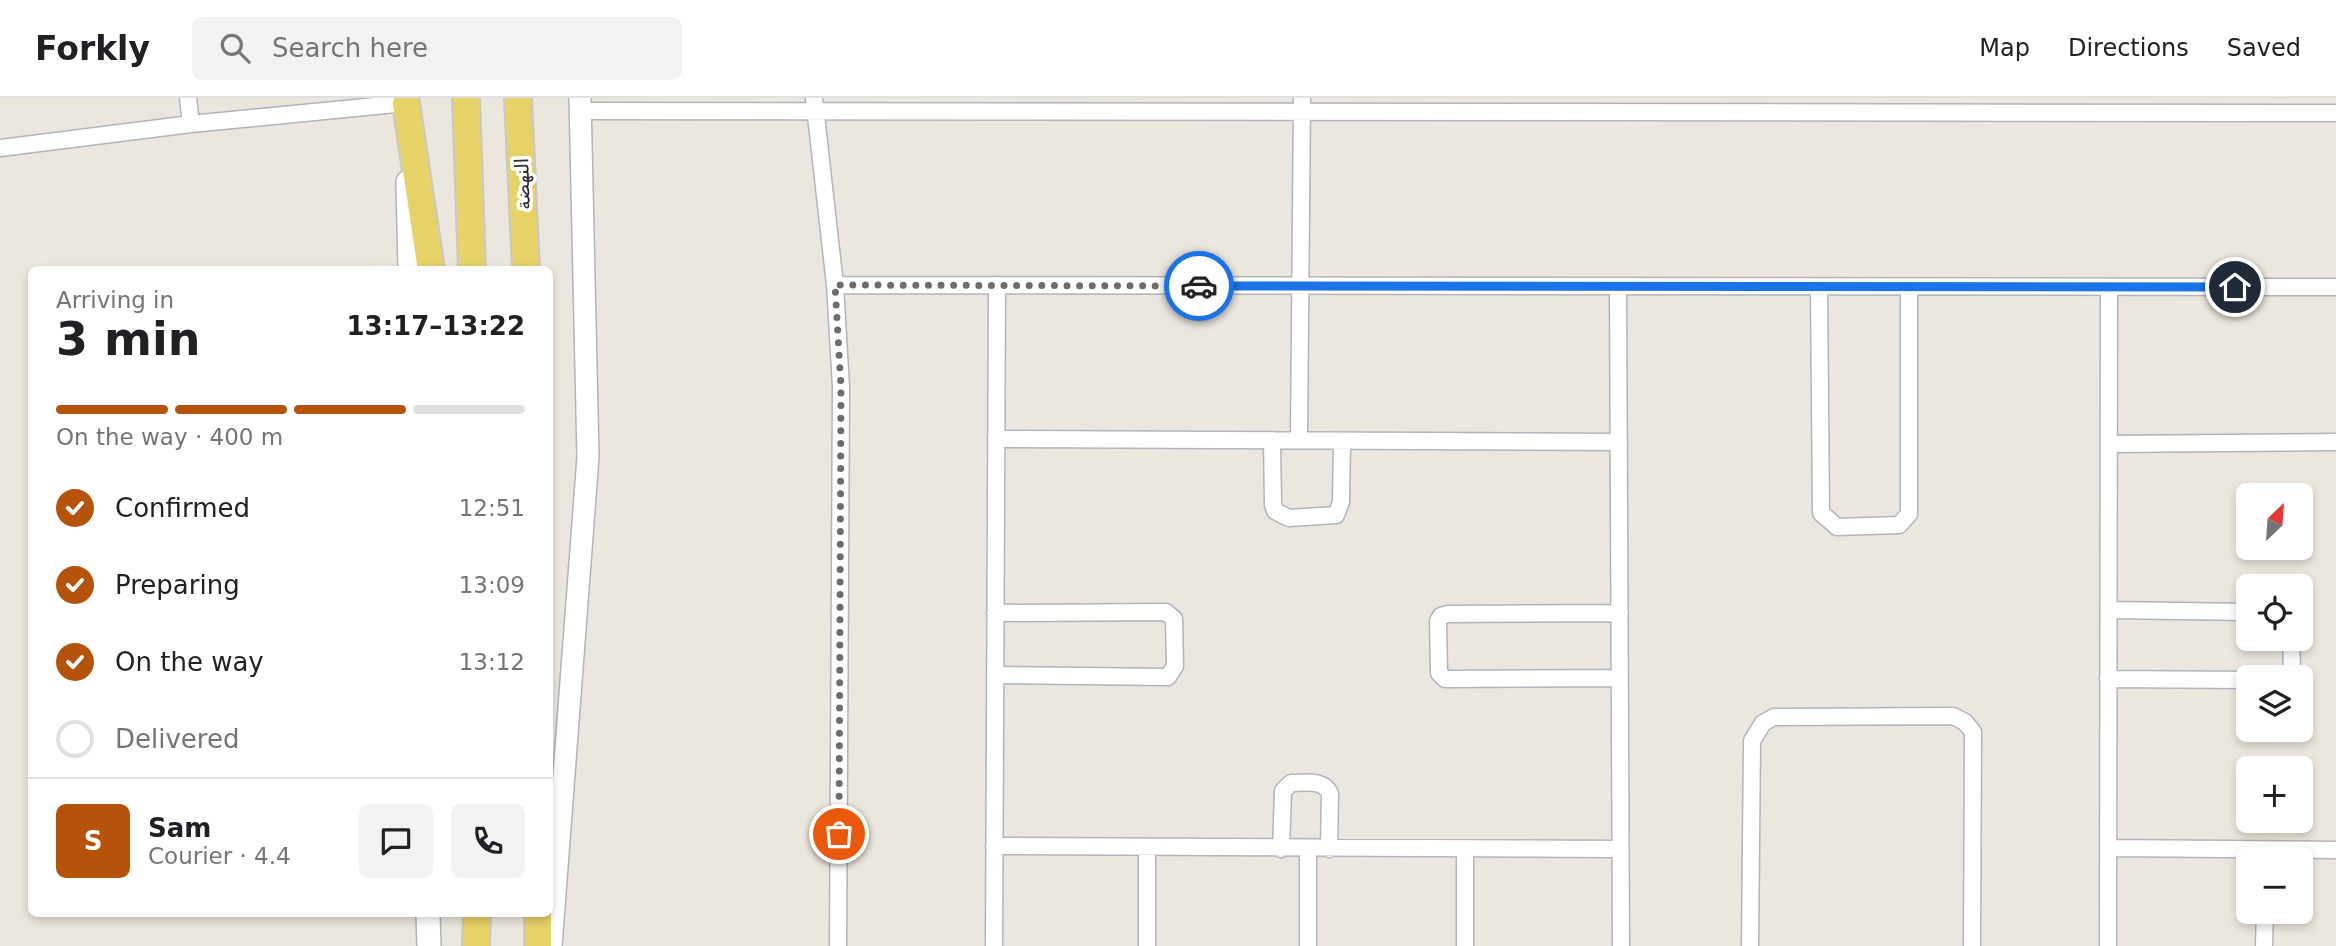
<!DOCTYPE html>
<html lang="en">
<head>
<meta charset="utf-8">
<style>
  body { margin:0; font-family:"DejaVu Sans",Vazirmatn,sans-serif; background:#f2f2f2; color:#202124; height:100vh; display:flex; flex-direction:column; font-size:26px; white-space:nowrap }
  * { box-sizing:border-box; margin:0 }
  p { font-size:23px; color:#757577 }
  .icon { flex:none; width:38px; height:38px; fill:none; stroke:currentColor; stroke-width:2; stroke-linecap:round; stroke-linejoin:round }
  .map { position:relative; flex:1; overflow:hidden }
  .drawer { position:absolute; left:28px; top:168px; width:525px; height:651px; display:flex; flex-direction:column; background:#fff; border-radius:10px; box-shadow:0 4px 10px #0003 }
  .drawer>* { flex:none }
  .needle { width:46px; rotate:25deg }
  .buttons { position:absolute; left:2236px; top:385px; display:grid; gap:14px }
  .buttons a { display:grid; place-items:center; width:77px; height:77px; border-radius:10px; background:#fff; box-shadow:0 4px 10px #0003; font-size:35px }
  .pin { position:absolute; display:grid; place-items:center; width:60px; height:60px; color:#fff; margin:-30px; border:4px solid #fff; border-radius:50%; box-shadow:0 2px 7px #0007 }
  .courier { position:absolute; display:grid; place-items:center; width:70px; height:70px; margin:-35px; border:5px solid #1a73e8; border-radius:50%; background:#fff; color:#222; box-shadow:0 2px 9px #0007 }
  .summary em { font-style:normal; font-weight:800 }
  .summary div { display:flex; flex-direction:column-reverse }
  .summary { display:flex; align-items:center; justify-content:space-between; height:119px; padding:0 28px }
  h1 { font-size:46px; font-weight:800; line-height:52px }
  .bar { display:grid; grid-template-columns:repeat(4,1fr); gap:10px 7px; align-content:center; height:84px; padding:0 28px }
  .bar i { height:9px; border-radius:5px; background:#e0e0e0 }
  .bar .active { background:#b45309 }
  .bar p { grid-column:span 4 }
  .line { display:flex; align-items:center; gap:18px; padding:0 28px; border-top:2px solid #e0e0e0 }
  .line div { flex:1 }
  .round { display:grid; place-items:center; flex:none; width:74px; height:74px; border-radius:10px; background:#f2f2f2 }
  ol { padding:0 28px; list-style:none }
  li { display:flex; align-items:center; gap:21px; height:77px }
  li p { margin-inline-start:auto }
  li .icon { padding:7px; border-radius:50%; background:#b45309; color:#fff; stroke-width:4 }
  li:last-child { color:#757577 }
  li i { width:38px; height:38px; border:4px solid #e0e0e0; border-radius:50% }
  header { display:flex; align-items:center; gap:42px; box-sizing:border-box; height:98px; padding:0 35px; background:#fff; border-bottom:2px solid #e0e0e0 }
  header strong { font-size:33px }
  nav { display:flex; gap:38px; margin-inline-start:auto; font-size:24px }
  .search { width:490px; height:63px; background:#f2f2f2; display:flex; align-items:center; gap:18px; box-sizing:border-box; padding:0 24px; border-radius:10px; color:#757577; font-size:26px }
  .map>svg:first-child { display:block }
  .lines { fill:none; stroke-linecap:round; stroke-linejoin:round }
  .minor-casing { stroke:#b1b3bd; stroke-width:19 }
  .tertiary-casing { stroke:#b1b3bd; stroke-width:24 }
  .secondary-casing { stroke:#b1b3bd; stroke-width:26 }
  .primary-casing { stroke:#c8c8c8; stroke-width:30 }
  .minor { stroke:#fff; stroke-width:16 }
  .tertiary { stroke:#fff; stroke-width:21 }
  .secondary { stroke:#fff; stroke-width:23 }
  .primary { stroke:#e7d268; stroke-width:26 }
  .done { stroke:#6f6d6a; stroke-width:7; stroke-dasharray:0 12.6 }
  .route { stroke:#1a73e8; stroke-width:9 }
  .labels { text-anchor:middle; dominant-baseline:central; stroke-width:7; stroke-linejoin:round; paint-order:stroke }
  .street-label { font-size:19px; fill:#2b2b2b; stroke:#fff }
</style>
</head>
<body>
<header>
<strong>Forkly</strong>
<div class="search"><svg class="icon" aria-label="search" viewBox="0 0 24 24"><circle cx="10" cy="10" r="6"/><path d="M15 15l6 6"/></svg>Search here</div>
<nav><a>Map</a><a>Directions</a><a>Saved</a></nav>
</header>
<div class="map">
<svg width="2336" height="848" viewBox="0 0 2336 848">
  <rect width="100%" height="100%" fill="#ece7de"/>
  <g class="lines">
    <defs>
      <path id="minor" d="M188 0 191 26
        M814 0 835 187 841 289 838 848
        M582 13 2336 15
        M0 50 191 26 406 5
        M835 187 2336 189
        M1618 189 1621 848
        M1819 189 1821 415 1837 429 1899 427 1909 416V189
        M996 341 1619 344
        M1272 342 1273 407 1275 413 1289 420 1336 417 1341 404 1342 343
        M1299 342 1302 0
        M2109 346 2336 344
        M2109 512 2249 514
        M1620 515 1448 516 1441 518 1438 523 1439 575 1445 581 1620 580
        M995 577 1168 579 1175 568 1174 521 1166 514 995 515
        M2287 579 2292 572 2291 541
        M2108 581 2249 582
        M994 748 1619 751
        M1147 749V848
        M2108 750 2336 752
        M1281 751 1283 693 1291 685C1306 685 1324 681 1330 696L1329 751
        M1465 751V848
        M994 848 997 187
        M1308 848V751
        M1750 848 1752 643 1763 625 1774 619 1953 618 1965 624 1973 634 1972 848
        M2108 848 2109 189
        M2264 848 2265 814"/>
      <path id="tertiary" d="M551 848 588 359 580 0"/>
      <path id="secondary" d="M408 84 410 172
        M428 816 429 848"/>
      <path id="primary" d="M466 0 472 172
        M518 0 526 172
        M406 5 431 172
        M476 848 477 816
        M538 848V816"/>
    </defs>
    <use href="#minor" class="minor-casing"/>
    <use href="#tertiary" class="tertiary-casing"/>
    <use href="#secondary" class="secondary-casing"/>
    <use href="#primary" class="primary-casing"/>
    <use href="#minor" class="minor"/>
    <use href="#tertiary" class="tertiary"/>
    <use href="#secondary" class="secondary"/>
    <use href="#primary" class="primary"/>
  </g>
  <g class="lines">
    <path class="done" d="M839 736 841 289 835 187 1199 188"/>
    <path class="route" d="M1199 188 2235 189"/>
  </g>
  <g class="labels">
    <g class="street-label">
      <text transform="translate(522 86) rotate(-92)">النهضة</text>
    </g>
  </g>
</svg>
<div class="buttons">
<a><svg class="needle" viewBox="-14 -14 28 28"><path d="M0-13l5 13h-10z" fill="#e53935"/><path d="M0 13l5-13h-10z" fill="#757577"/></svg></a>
<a><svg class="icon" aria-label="locate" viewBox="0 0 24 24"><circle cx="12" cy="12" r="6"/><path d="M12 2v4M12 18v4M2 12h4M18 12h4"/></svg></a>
<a><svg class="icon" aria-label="layers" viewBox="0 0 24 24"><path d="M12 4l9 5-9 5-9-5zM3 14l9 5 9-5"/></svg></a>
<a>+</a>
<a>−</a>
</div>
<div class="pin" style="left:839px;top:736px;background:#ea580c"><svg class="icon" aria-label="bag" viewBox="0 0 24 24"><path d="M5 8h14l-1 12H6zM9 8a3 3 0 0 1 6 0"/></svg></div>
<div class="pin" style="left:2235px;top:189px;background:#1f2937"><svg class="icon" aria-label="home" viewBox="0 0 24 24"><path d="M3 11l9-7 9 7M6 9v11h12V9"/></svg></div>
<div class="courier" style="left:1199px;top:188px"><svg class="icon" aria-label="car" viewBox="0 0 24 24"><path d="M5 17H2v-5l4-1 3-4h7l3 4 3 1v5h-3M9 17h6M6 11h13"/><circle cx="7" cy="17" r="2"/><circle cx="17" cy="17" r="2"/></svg></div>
<section class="drawer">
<div class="summary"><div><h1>3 min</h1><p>Arriving in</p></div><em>13:17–13:22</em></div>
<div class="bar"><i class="active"></i><i class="active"></i><i class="active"></i><i></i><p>On the way · 400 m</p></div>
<ol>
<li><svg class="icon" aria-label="check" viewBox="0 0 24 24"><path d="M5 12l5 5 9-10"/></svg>Confirmed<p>12:51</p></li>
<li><svg class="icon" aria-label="check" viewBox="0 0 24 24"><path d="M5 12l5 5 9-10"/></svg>Preparing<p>13:09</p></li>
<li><svg class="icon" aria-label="check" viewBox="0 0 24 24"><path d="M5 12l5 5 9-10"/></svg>On the way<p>13:12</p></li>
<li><i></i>Delivered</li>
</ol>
<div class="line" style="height:126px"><b class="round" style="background:#b45309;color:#fff">S</b><div><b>Sam</b><p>Courier · 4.4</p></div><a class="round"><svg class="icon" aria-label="chat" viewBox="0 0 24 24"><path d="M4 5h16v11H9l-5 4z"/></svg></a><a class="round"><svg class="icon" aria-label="phone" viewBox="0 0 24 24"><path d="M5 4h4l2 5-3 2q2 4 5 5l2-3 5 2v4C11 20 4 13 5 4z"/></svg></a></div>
</section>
</div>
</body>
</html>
